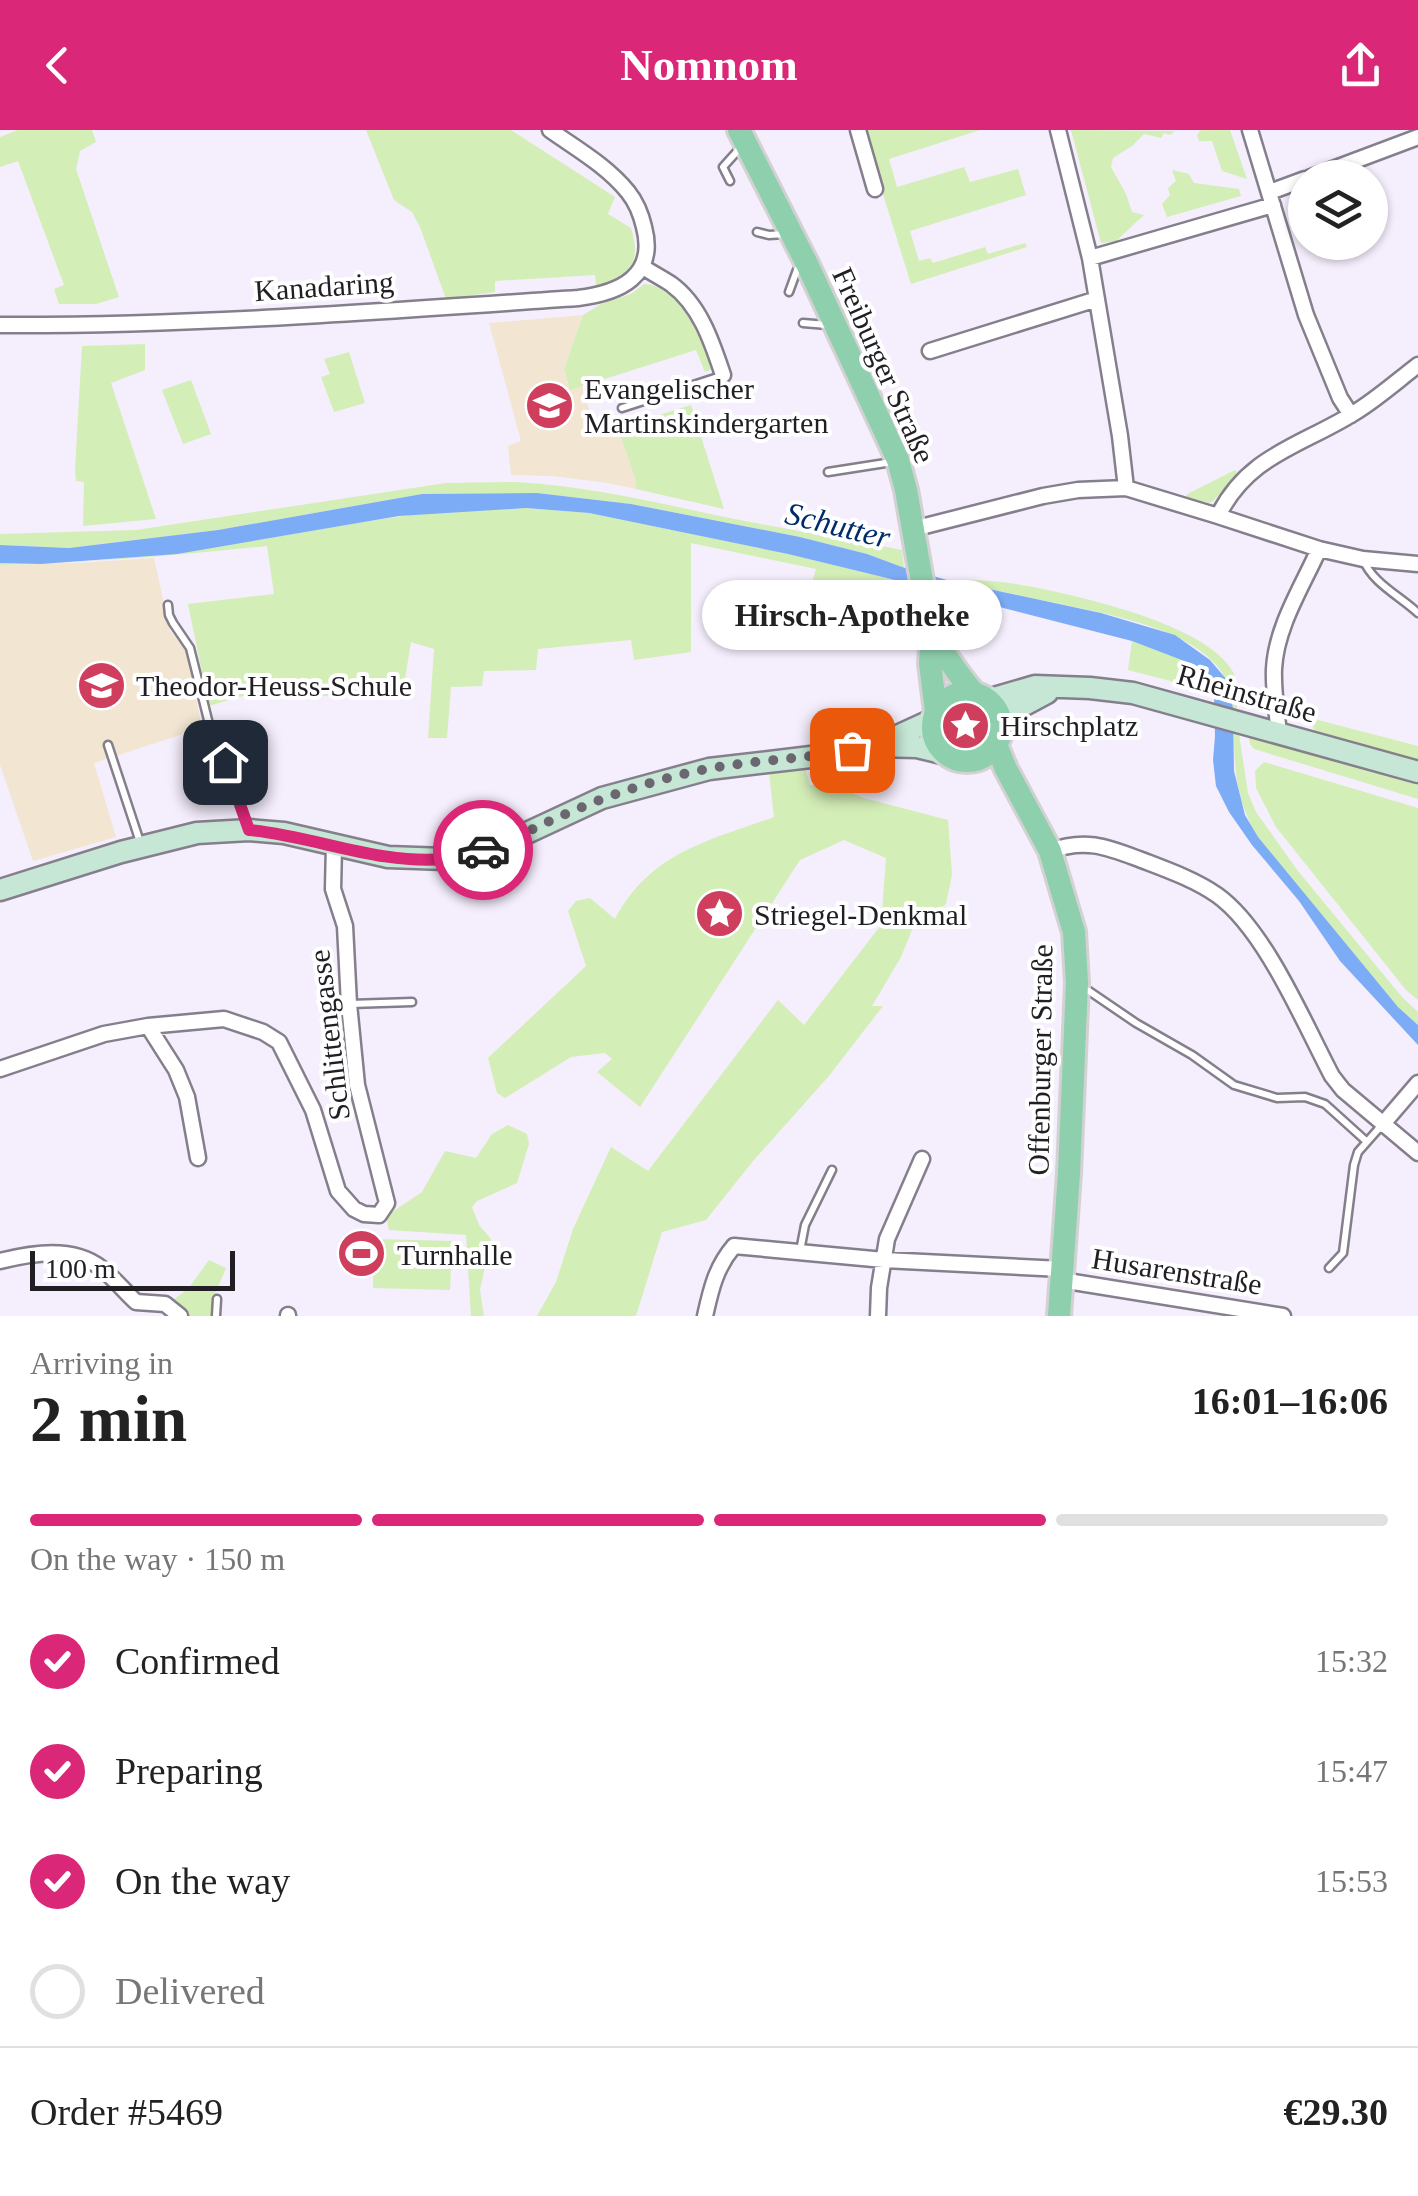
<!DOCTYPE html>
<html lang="en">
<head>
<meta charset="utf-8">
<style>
  body { margin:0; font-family:Georgia,serif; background:#f6f6f6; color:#222; height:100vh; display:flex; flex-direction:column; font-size:38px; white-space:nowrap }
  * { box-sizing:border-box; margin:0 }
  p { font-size:32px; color:#767676 }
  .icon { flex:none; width:55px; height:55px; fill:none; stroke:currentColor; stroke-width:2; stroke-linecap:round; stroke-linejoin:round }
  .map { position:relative; height:1186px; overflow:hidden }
  .side { display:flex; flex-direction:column; background:#fff; flex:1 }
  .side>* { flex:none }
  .buttons { position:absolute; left:1288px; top:30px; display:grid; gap:20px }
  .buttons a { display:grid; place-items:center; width:100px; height:100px; border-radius:50%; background:#fff; box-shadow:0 2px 8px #0004; font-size:50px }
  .scale { position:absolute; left:30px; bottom:25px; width:205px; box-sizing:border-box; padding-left:10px; border:5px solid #211f24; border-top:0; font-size:28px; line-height:35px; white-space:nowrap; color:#211f24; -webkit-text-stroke:8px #fff; paint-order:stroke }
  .pin { position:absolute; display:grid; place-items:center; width:85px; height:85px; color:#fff; margin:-42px; border-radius:20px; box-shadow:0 5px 15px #0006 }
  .courier { position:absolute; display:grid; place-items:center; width:100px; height:100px; margin:-50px; border:8px solid #db2777; border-radius:50%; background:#fff; color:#222; box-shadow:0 2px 12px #0007 }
  .bubble { position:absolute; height:70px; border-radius:35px; background:#fff; box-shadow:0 2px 8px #0004; font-size:32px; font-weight:700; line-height:70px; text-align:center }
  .summary em { font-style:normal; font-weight:700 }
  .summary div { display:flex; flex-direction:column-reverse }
  .summary { display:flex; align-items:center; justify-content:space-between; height:170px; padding:0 30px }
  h1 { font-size:65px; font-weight:700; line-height:75px }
  .bar { display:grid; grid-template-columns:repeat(4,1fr); gap:15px 10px; align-content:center; height:120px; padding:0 30px }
  .bar i { height:12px; border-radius:8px; background:#e0e0e0 }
  .bar .current { background:#db2777 }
  .bar p { grid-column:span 4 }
  .line { display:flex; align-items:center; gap:25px; padding:0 30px; border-top:2px solid #e0e0e0 }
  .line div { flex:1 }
  ol { padding:0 30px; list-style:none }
  li { display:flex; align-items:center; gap:30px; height:110px }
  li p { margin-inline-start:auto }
  li .icon { padding:10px; border-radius:50%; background:#db2777; color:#fff; stroke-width:4 }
  li:last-child { color:#767676 }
  li i { width:55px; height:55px; border:5px solid #e0e0e0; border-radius:50% }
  header { display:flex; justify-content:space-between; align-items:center; height:130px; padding:0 30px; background:#db2777; color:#fff; font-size:45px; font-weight:700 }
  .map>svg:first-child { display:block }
  .education { fill:#f2e6d2 }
  .green { fill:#d4eeb7 }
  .water { fill:#7dacf7 }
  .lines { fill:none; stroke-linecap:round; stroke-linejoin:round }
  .lane-casing { stroke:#857f8c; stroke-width:11 }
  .street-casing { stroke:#857f8c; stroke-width:19 }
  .secondary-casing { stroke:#857f8c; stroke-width:25 }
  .primary-casing { stroke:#d3d2d3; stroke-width:28 }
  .lane { stroke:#fff; stroke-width:6 }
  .street { stroke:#fff; stroke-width:14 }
  .secondary { stroke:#c6e7d6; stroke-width:20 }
  .primary { stroke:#8ecfad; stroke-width:22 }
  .done { stroke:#6b6770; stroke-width:10; stroke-dasharray:0 18 }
  .route { stroke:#db2777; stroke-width:12 }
  .labels { text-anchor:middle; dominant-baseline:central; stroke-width:8; stroke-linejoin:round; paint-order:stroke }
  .street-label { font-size:30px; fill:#211f24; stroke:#fff }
  .poi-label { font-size:30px; fill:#211f24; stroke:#fff; text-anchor:start }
  .water-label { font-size:32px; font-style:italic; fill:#012b6b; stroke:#fff }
</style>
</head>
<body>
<header><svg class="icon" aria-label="back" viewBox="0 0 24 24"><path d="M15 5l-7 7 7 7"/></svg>Nomnom<svg class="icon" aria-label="share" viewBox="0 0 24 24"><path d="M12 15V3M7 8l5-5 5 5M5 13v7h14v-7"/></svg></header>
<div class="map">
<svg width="1418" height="1186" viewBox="0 0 1418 1186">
  <rect width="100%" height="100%" fill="#f5eefd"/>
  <path class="education" d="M583 185 564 239 570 259 582 256 594 295 616 290 636 351V359L608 353 552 346 511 345 508 316 521 311 489 193Z
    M154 428 170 501 186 519 202 598 94 633 116 707 33 731 0 635V435L77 433Z"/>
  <path class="green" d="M18 0H92L96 12 80 21 76 39 119 167 96 174H59L54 159 64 155 18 31 0 37V7Z
    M366 0H511L615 67 608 84 631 98C642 134 630 145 596 156L595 145 495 151V162L446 169 420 97 412 82 394 70Z
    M863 0H980L889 29 897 57 964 37 970 52 1018 39 1026 65 910 101 919 131 930 128 933 133 985 117 988 124 1025 113 1027 117 911 154Z
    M1071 0 1175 1 1170 5 1164 3 1161 8 1144 4 1132 16 1113 28 1111 37 1126 64 1132 82 1144 85 1116 111 1101 113Z
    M1201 0H1230L1247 49 1222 41 1212 11H1199L1197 5Z
    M1172 40 1189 44 1194 53 1239 59 1241 66 1167 87 1162 74 1170 65 1168 58 1176 51Z
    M644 154C679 155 703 211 713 239L705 242 696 220 570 260 564 239 583 185 601 174 631 164Z
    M145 214V240L111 253 156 389 83 396 84 352 76 351 75 339 82 216Z
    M349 222 365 273 334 282 321 247 330 244 324 229Z
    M191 250 211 304 183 314 162 260Z
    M691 275 724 379 636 359V351L618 298Z
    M1235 340 1237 342 1234 349 1213 371 1210 373 1187 368 1186 366 1189 363Z
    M515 352C596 356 672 377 750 392 801 402 852 410 902 420L904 438 867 424 800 407 631 374 537 363 422 364 218 400 69 418 0 415V404L136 400 446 353Z
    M526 378 589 383 788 424 904 452V454L873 451 851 494 803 481 816 439 691 413V522L634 530 631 510 538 519 536 540 484 541 482 556 451 557 447 608H428L434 519 411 512 404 555 363 552 359 568 256 562 209 576 188 474 274 464 267 416C178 425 90 433 0 435V433C135 437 263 407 396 387 439 380 483 380 526 378Z
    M947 450C969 450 995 450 1016 454 1069 463 1207 493 1233 542 1238 553 1237 568 1237 580L1233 579C1231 563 1227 548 1217 536 1183 495 1096 482 1046 471 1013 464 980 457 947 450Z
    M1132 511C1164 522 1203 528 1217 563L1128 540Z
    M942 598a25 25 0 1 1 50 0a25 25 0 1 1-50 0Z
    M1318 590 1418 616V634L1322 606 1314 600 1312 594Z
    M1234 601 1239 604 1248 663 1256 682 1298 741 1402 867 1418 882V895L1398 877 1258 708C1237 671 1234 643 1234 601Z
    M1248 605 1418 655V669L1254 619 1250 614Z
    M1264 632 1418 678V870L1406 860 1276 697 1256 658 1255 641Z
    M805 638 810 655H833L864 668 948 690 952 745 946 774 932 785 920 780 901 827 872 876H883L828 947 753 1031 706 1090 662 1102 636 1186H537L556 1152 573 1099 611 1017 648 1041 778 870 804 895 881 795 886 728 844 710 800 730 640 977 597 942 612 929 605 923 571 927 505 968 497 963 488 928 586 836 568 781 576 771 590 768 615 789C651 722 708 711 774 687L769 642Z
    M508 995 527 1004 529 1014 517 1053 477 1071 472 1077 479 1095 491 1109 480 1160 484 1186H471L466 1105 389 1100 386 1086 422 1062 445 1021 476 1028 492 1004Z
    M374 1109 452 1111 450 1160 373 1158Z
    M209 1130 226 1138 213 1169 212 1186H186L173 1170 188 1159Z"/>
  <path class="water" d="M537 363 631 374 800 407 867 424 902 437 947 450 1101 483 1175 505 1210 530 1227 550 1233 578 1234 641 1245 685 1258 707 1398 877 1418 895V915L1340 831 1299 771 1252 715 1229 682 1216 656 1213 630 1215 606 1214 562H1217L1200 537 1132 511 895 450 788 424 589 383 526 378 399 386 177 424 41 434 0 433V415L69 418 218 400 422 364Z"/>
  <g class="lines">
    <defs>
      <path id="lane" d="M730 51 723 37 741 17
        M757 102 769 105 785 104
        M789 162 797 140 802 137
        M803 193 827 195
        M622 278 721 246
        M828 342 892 332
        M1363 429C1372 453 1400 466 1418 483
        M168 475 169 485 173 493 190 518 214 614 225 632 248 697
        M890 492 921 490
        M937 503 963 500 974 502
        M108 615 141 715
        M1089 861 1136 893 1192 925 1234 955 1277 968 1305 967 1325 974 1366 1011
        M350 874 412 872
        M800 1121 805 1095 832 1040
        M1329 1138 1343 1123 1354 1035 1358 1022 1381 996
        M216 1186 217 1169"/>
      <path id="street" d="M858 0 875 59
        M1058 0 1090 128 1120 306 1126 358
        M1250 0 1306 185 1340 268 1351 285
        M1309 48 1418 7
        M1270 62 1305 49
        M1090 128 1273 75
        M643 137C652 143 662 148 671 154 700 175 712 212 723 245
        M0 195C193 196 385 181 578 168 620 163 657 146 644 97 641 84 636 72 628 62 607 36 577 19 550 0
        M930 221 1097 169
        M1218 386 1319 419 1363 429 1418 434
        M913 399 1043 366 1078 360 1126 358 1218 386C1248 325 1301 316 1354 283 1377 269 1397 251 1418 235
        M1279 604C1277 583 1273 560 1274 539 1276 497 1302 457 1319 419
        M1050 721C1085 708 1107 717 1139 729 1165 739 1194 749 1217 765 1265 799 1304 893 1332 946L1343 960 1418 1023
        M148 896 176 940 187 967 198 1028
        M0 939 104 904 148 896 224 889 263 902 279 912 313 980 338 1061 354 1079 364 1084 379 1085 387 1073 357 955 349 874 345 796 333 759 334 715
        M1382 995 1418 953
        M0 1131C32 1123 73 1116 101 1138 114 1148 124 1161 136 1172L165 1174 180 1186
        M1061 1150 1283 1186
        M288 1186V1185
        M705 1186C711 1159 716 1137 734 1116L884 1130 1062 1139
        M878 1186 879 1158 887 1109 922 1029"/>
      <path id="secondary" d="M987 570 1035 556 1090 558 1133 563 1418 642
        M1001 597 1017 579 1047 563
        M882 613 934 589
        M0 760 121 722 197 703 249 700 284 703 388 727 445 729 499 716 602 668 709 639 819 626 875 616 917 617 946 624"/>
      <path id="primary" d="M739 0 807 134 898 330 906 360 932 508 930 533 936 582
        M932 508C948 526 958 546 975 564
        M933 597a34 34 0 1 1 68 0a34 34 0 1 1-68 0Z
        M996 615 1006 639 1050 721 1074 802 1077 853 1069 1043 1059 1186"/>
    </defs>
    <use href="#lane" class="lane-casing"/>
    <use href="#street" class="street-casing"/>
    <use href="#secondary" class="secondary-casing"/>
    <use href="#primary" class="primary-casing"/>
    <use href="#lane" class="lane"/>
    <use href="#street" class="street"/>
    <use href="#secondary" class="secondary"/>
    <use href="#primary" class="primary"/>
  </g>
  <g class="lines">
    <path class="done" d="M483 720 500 716C565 681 635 653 707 639 755 630 804 629 852 620"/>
    <path class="route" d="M225 632 249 700C314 706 379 735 445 729 457 728 471 723 483 720"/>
  </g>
  <defs>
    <symbol id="school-disc" viewBox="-11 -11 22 22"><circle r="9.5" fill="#cf3f5d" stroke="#fff"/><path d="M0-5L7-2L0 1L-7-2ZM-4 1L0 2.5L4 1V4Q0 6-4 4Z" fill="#fff"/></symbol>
    <symbol id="sight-disc" viewBox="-11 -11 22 22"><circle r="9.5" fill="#cf3f5d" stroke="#fff"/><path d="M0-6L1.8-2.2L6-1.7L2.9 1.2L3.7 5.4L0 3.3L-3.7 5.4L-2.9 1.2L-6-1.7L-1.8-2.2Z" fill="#fff"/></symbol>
    <symbol id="stadium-disc" viewBox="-11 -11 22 22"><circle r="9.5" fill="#cf3f5d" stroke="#fff"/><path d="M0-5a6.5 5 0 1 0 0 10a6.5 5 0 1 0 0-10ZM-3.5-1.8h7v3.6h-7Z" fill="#fff"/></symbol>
  </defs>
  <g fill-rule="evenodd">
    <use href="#school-disc" x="522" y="248" width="55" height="55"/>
    <use href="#school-disc" x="74" y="528" width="55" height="55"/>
    <use href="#sight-disc" x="938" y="568" width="55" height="55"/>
    <use href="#sight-disc" x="692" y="756" width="55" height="55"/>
    <use href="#stadium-disc" x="334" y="1096" width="55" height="55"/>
  </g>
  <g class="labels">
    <g class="street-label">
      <text transform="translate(324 156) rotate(-4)">Kanadaring</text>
      <text transform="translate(884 235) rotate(66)">Freiburger Straße</text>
      <text transform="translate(1247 563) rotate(16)">Rheinstraße</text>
      <text transform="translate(329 905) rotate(-97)">Schlittengasse</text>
      <text transform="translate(1040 930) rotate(-89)">Offenburger Straße</text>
      <text transform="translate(1177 1141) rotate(9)">Husarenstraße</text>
    </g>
    <g class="poi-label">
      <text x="584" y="258">Evangelischer<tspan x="584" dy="34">Martinskindergarten</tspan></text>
      <text x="136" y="555">Theodor-Heuss-Schule</text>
      <text x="1000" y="595">Hirschplatz</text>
      <text x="754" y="784">Striegel-Denkmal</text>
      <text x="397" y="1124">Turnhalle</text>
    </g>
    <g class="water-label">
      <text transform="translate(838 395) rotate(14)">Schutter</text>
    </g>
  </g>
</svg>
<div class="buttons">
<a><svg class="icon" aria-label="layers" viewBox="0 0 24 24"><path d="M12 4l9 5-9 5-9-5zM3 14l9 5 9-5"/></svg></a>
</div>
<div class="scale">100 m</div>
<div class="pin" style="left:852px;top:620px;background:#ea580c"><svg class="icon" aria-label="bag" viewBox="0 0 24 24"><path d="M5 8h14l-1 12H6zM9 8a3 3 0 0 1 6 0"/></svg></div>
<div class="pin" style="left:225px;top:632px;background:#1f2937"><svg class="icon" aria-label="home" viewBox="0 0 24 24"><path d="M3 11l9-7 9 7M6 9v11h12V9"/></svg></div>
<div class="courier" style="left:483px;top:720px"><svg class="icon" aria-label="car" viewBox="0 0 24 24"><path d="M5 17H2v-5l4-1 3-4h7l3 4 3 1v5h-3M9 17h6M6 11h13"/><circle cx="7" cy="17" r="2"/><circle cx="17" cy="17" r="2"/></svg></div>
<div class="bubble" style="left:702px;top:450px;width:300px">Hirsch-Apotheke</div>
</div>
<section class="side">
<div class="summary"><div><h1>2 min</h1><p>Arriving in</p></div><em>16:01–16:06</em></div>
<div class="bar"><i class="current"></i><i class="current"></i><i class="current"></i><i></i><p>On the way · 150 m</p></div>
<ol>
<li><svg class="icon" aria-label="check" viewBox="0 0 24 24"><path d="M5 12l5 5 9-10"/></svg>Confirmed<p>15:32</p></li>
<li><svg class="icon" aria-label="check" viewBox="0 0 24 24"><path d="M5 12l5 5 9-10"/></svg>Preparing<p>15:47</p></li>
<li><svg class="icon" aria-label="check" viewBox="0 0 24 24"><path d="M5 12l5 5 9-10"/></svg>On the way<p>15:53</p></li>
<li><i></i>Delivered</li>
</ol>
<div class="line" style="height:130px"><div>Order #5469</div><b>€29.30</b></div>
</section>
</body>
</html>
